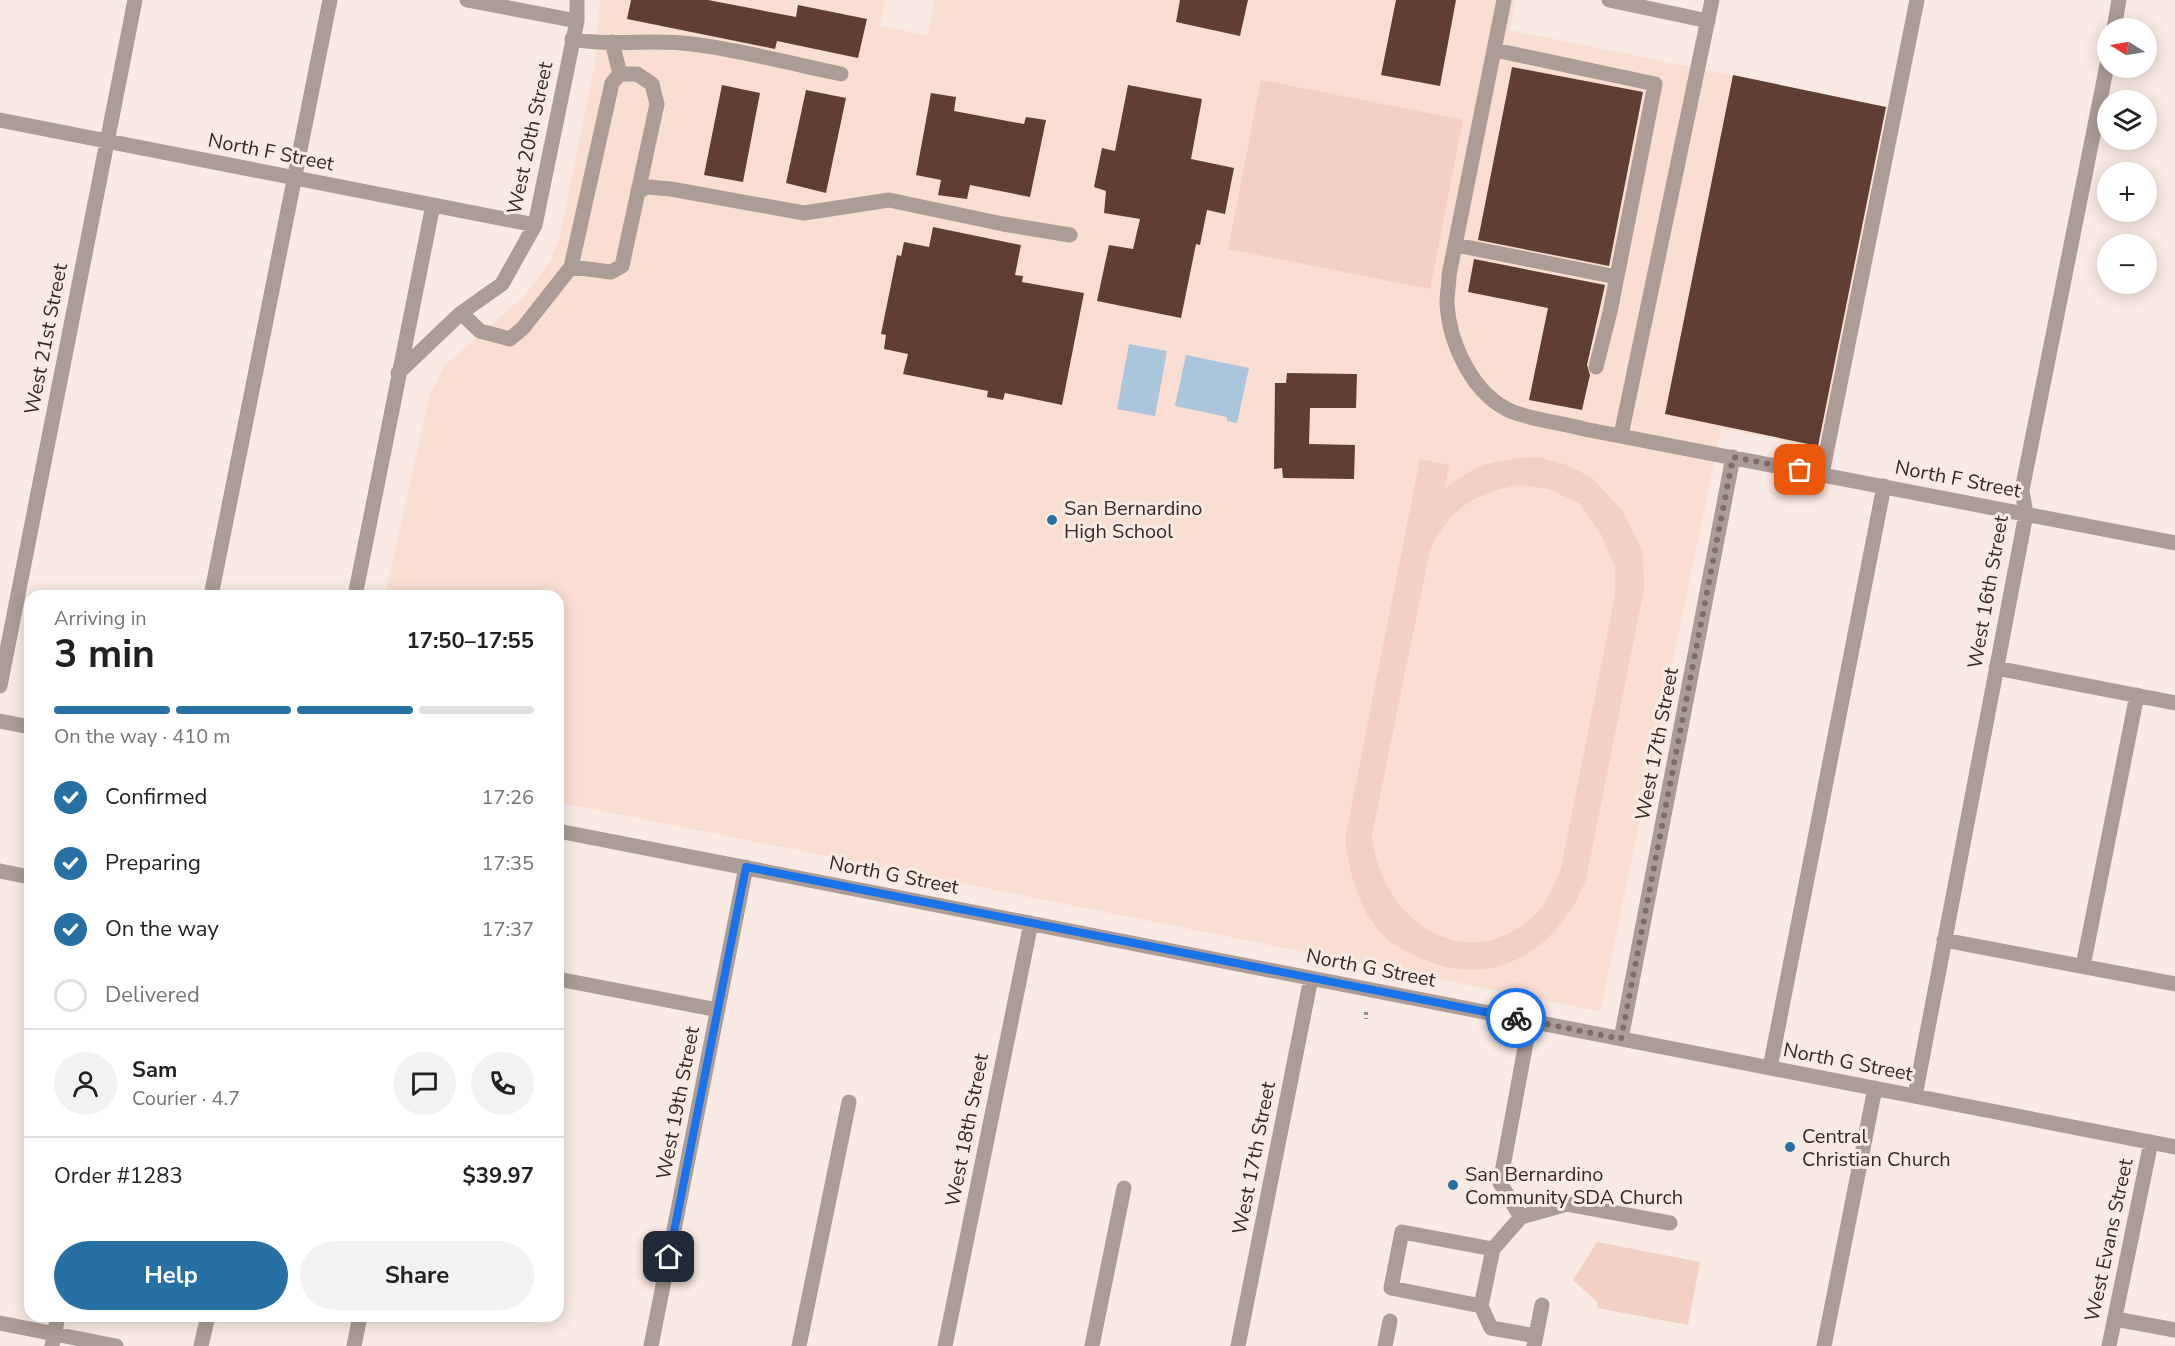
<!DOCTYPE html>
<html lang="en">
<head>
<meta charset="utf-8">
<style>
  body { margin:0; font-family:"Nunito Sans",sans-serif; background:#f2f2f2; color:#202124; height:100vh; display:flex; flex-direction:column; font-size:22px; white-space:nowrap }
  * { box-sizing:border-box; margin:0 }
  p { font-size:20px; color:#757577 }
  .icon { flex:none; width:33px; height:33px; fill:none; stroke:currentColor; stroke-width:2; stroke-linecap:round; stroke-linejoin:round }
  .map { position:relative; flex:1; overflow:hidden }
  .panel { position:absolute; left:24px; top:590px; width:540px; height:732px; display:flex; flex-direction:column; background:#fff; border-radius:18px; box-shadow:0 3px 15px #0003 }
  .panel>* { flex:none }
  .needle { width:39px; rotate:281deg }
  .fabs { position:absolute; left:2097px; top:18px; display:grid; gap:12px }
  .fabs a { display:grid; place-items:center; width:60px; height:60px; border-radius:50%; background:#fff; box-shadow:0 3px 15px #0003; font-size:30px }
  .pin { position:absolute; display:grid; place-items:center; width:51px; height:51px; color:#fff; margin:-26px; border-radius:12px; box-shadow:0 3px 9px #0006 }
  .courier { position:absolute; display:grid; place-items:center; width:60px; height:60px; margin:-30px; border:4px solid #1a73e8; border-radius:50%; background:#fff; color:#222; box-shadow:0 2px 8px #0007 }
  .summary em { font-style:normal; font-weight:700 }
  .summary div { display:flex; flex-direction:column-reverse }
  .summary { display:flex; align-items:center; justify-content:space-between; height:102px; padding:0 30px }
  h1 { font-size:39px; font-weight:700; line-height:45px }
  .bar { display:grid; grid-template-columns:repeat(4,1fr); gap:9px 6px; align-content:center; height:72px; padding:0 30px }
  .bar i { height:8px; border-radius:4px; background:#e0e0e0 }
  .bar .selected { background:#2770a4 }
  .bar p { grid-column:span 4 }
  .line { display:flex; align-items:center; gap:15px; padding:0 30px; border-top:2px solid #e0e0e0 }
  .line div { flex:1 }
  .round { display:grid; place-items:center; flex:none; width:63px; height:63px; border-radius:32px; background:#f2f2f2 }
  ol { padding:0 30px; list-style:none }
  li { display:flex; align-items:center; gap:18px; height:66px }
  li p { margin-inline-start:auto }
  li .icon { padding:6px; border-radius:50%; background:#2770a4; color:#fff; stroke-width:4 }
  li:last-child { color:#757577 }
  li i { width:33px; height:33px; border:3px solid #e0e0e0; border-radius:50% }
  .primary-button { display:flex; gap:12px; margin-top:auto; padding:12px 30px }
  .primary-button a { flex:1; height:69px; border-radius:36px; background:#2770a4; color:#fff; font-size:24px; font-weight:700; line-height:69px; text-align:center }
  .primary-button a+a { background:#f2f2f2; color:#202124 }
  .map>svg:first-child { display:block }
  .built { fill:#faded2 }
  .green { fill:#f2d0c2; fill-rule:evenodd }
  .water { fill:#aac5dc }
  .building { fill:#5f3f32 }
  .lines { fill:none; stroke-linecap:round; stroke-linejoin:round }
  .path { stroke:#9e8f89; stroke-width:4; stroke-dasharray:3 3; stroke-linecap:butt }
  .minor { stroke:#ac9c96; stroke-width:15 }
  .done { stroke:#7c6d67; stroke-width:6; stroke-dasharray:0 10.8 }
  .route { stroke:#1a73e8; stroke-width:8 }
  .poi-dot { fill:#2770a4; stroke:#faeae4; stroke-width:2 }
  .labels { text-anchor:middle; dominant-baseline:central; stroke-width:6; stroke-linejoin:round; paint-order:stroke }
  .street-label { font-size:20px; fill:#382a23; stroke:#faeae4 }
  .poi-label { font-size:20px; fill:#382a23; stroke:#faeae4; text-anchor:start }
</style>
</head>
<body>
<div class="map">
<svg width="2175" height="1346" viewBox="0 0 2175 1346">
  <rect width="100%" height="100%" fill="#faeae4"/>
  <path class="built" d="M600 0H885L880 26 927 35 935 0H1515L1510 30 1887 107 1819 447 1721 429 1601 1008 1597 1011 558 802V596H385L430 393 445 365 523 297 548 265 559 240 595 63Z"/>
  <path class="green" d="M1261 80 1463 120 1430 289 1228 249Z
    M1539 457 1570 466 1593 479 1622 510 1643 552 1644 589 1586 879C1560 948 1495 991 1423 959 1409 953 1394 946 1383 935 1358 910 1350 873 1345 839L1420 459 1449 465 1445 488C1482 461 1494 460 1539 457ZM1520 485 1548 489 1579 503 1599 530 1615 567V595L1561 869C1554 884 1548 902 1537 913 1466 981 1380 920 1372 835L1430 550C1449 509 1475 492 1520 485Z
    M1597 1242 1700 1262 1688 1325 1597 1308V1302L1573 1280Z"/>
  <path class="water" d="M1129 344 1167 351 1155 416 1117 409Z
    M1186 355 1249 368 1237 423 1227 421V417L1175 406Z"/>
  <path class="building" d="M631 0H708L796 17 798 5 867 19 858 58 777 41 775 49 627 19Z
    M1180 0H1248L1240 36 1176 22Z
    M1396 0H1456L1440 86 1381 75Z
    M1512 67 1643 92 1609 266 1478 240Z
    M1733 75 1886 107 1818 446 1665 414Z
    M722 85 760 93 743 182 704 175Z
    M1128 85 1202 99 1191 159 1234 168 1225 214 1207 210 1200 245 1196 244 1181 318 1097 301 1109 245 1133 249 1140 219 1104 213 1106 191 1094 187 1102 148 1115 151Z
    M806 90 846 98 826 193 786 183Z
    M931 93 956 97 954 111 1024 124 1026 117 1046 120 1030 197 970 185 967 199 938 195 941 180 916 175Z
    M933 227 1021 245 1015 275 1023 276 1022 282 1084 293 1062 405 1005 393 1003 400 987 397 988 391 903 374 908 354 884 349 886 335 881 334 897 255 901 256 904 242 929 247Z
    M1474 259 1605 285 1587 365 1590 375 1582 410 1529 400 1548 308 1468 292Z
    M1287 373 1357 374 1356 408H1310L1309 444 1355 445 1354 479 1283 478 1282 468 1274 469 1275 383H1286Z"/>
  <g class="lines">
    <path class="path" d="M1366 1012V1019"/>
    <path class="minor" d="M467 0 577 21
      M1504 0 1449 275C1449 284 1447 294 1447 303 1449 343 1473 396 1513 412 1535 420 1561 423 1584 429L2175 543
      M1609 0 1708 21
      M2114 28 2119 0
      M572 39C611 47 652 38 692 44 742 50 792 64 841 74
      M612 42 620 74
      M1495 50 1655 84 1610 312 1596 367
      M0 120 535 225
      M638 191 648 187 671 189 804 213 889 200 1003 224 1070 235
      M1456 245 1617 277
      M461 313 480 331 510 339 523 328 571 267 612 83 620 74H637L652 84 657 104 622 266 611 272 571 267
      M398 373 461 313 502 284 535 225 577 21V0
      M1621 435 1712 0
      M1822 474 1917 0
      M211 596 330 0
      M355 596 433 205
      M1996 668 2175 703
      M0 686 135 0
      M0 721 30 727
      M558 831 2175 1147
      M0 871 30 877
      M1944 940 2175 984
      M2083 966 2137 695
      M558 979 718 1010
      M1621 1039 1733 457
      M1770 1068 1884 486
      M1915 1096 2026 514 2022 490 2108 60
      M1521 1217 1567 1204 1670 1223
      M1493 1249 1402 1232 1391 1288 1481 1306 1493 1249 1521 1217 1500 1183 1530 1021
      M1481 1306 1491 1328 1536 1336
      M2115 1319 2175 1330
      M0 1323 116 1346
      M52 1346 58 1316
      M201 1346 208 1316
      M354 1346 360 1316
      M651 1346 746 867
      M799 1346 849 1102
      M945 1346 1031 923
      M1092 1346 1124 1188
      M1238 1346 1311 978
      M1385 1346 1390 1321
      M1534 1346 1542 1305
      M1824 1346 1875 1088
      M2109 1346 2151 1142"/>
  </g>
  <g class="lines">
    <path class="done" d="M1516 1018 1621 1039 1733 457 1800 470"/>
    <path class="route" d="M669 1257 746 867 1516 1018"/>
  </g>
  <g class="poi-dot">
    <circle cx="1052" cy="520" r="6"/>
    <circle cx="1790" cy="1147" r="6"/>
    <circle cx="1453" cy="1185" r="6"/>
  </g>
  <g class="labels">
    <g class="street-label">
      <text transform="translate(530 138) rotate(-78)">West 20th Street</text>
      <text transform="translate(271 152) rotate(11)">North F Street</text>
      <text transform="translate(46 339) rotate(-79)">West 21st Street</text>
      <text transform="translate(1958 479) rotate(11)">North F Street</text>
      <text transform="translate(1988 592) rotate(-80)">West 16th Street</text>
      <text transform="translate(1657 744) rotate(-79)">West 17th Street</text>
      <text transform="translate(894 875) rotate(11)">North G Street</text>
      <text transform="translate(1371 968) rotate(11)">North G Street</text>
      <text transform="translate(1848 1062) rotate(11)">North G Street</text>
      <text transform="translate(678 1103) rotate(-79)">West 19th Street</text>
      <text transform="translate(967 1130) rotate(-79)">West 18th Street</text>
      <text transform="translate(1254 1158) rotate(-79)">West 17th Street</text>
      <text transform="translate(2109 1240) rotate(-78)">West Evans Street</text>
    </g>
    <g class="poi-label">
      <text x="1064" y="508">San Bernardino<tspan x="1064" dy="23">High School</tspan></text>
      <text x="1802" y="1136">Central<tspan x="1802" dy="23">Christian Church</tspan></text>
      <text x="1465" y="1174">San Bernardino<tspan x="1465" dy="23">Community SDA Church</tspan></text>
    </g>
  </g>
</svg>
<div class="fabs">
<a><svg class="needle" viewBox="-14 -14 28 28"><path d="M0-13l5 13h-10z" fill="#e53935"/><path d="M0 13l5-13h-10z" fill="#757577"/></svg></a>
<a><svg class="icon" aria-label="layers" viewBox="0 0 24 24"><path d="M12 4l9 5-9 5-9-5zM3 14l9 5 9-5"/></svg></a>
<a>+</a>
<a>−</a>
</div>
<div class="pin" style="left:1800px;top:470px;background:#ea580c"><svg class="icon" aria-label="bag" viewBox="0 0 24 24"><path d="M5 8h14l-1 12H6zM9 8a3 3 0 0 1 6 0"/></svg></div>
<div class="pin" style="left:669px;top:1257px;background:#1f2937"><svg class="icon" aria-label="home" viewBox="0 0 24 24"><path d="M3 11l9-7 9 7M6 9v11h12V9"/></svg></div>
<div class="courier" style="left:1516px;top:1018px"><svg class="icon" aria-label="bike" viewBox="0 0 24 24"><circle cx="6" cy="16" r="4"/><circle cx="18" cy="16" r="4"/><path d="M6 16l4-8h5l3 8M10 8l3 8H6M13 5h3"/></svg></div>
<section class="panel">
<div class="summary"><div><h1>3 min</h1><p>Arriving in</p></div><em>17:50–17:55</em></div>
<div class="bar"><i class="selected"></i><i class="selected"></i><i class="selected"></i><i></i><p>On the way · 410 m</p></div>
<ol>
<li><svg class="icon" aria-label="check" viewBox="0 0 24 24"><path d="M5 12l5 5 9-10"/></svg>Confirmed<p>17:26</p></li>
<li><svg class="icon" aria-label="check" viewBox="0 0 24 24"><path d="M5 12l5 5 9-10"/></svg>Preparing<p>17:35</p></li>
<li><svg class="icon" aria-label="check" viewBox="0 0 24 24"><path d="M5 12l5 5 9-10"/></svg>On the way<p>17:37</p></li>
<li><i></i>Delivered</li>
</ol>
<div class="line" style="height:108px"><a class="round"><svg class="icon" aria-label="person" viewBox="0 0 24 24"><circle cx="12" cy="8" r="4"/><path d="M4 21q1-7 8-7t8 7"/></svg></a><div><b>Sam</b><p>Courier · 4.7</p></div><a class="round"><svg class="icon" aria-label="chat" viewBox="0 0 24 24"><path d="M4 5h16v11H9l-5 4z"/></svg></a><a class="round"><svg class="icon" aria-label="phone" viewBox="0 0 24 24"><path d="M5 4h4l2 5-3 2q2 4 5 5l2-3 5 2v4C11 20 4 13 5 4z"/></svg></a></div>
<div class="line" style="height:78px"><div>Order #1283</div><b>$39.97</b></div>
<div class="primary-button"><a>Help</a><a>Share</a></div>
</section>
</div>
</body>
</html>
